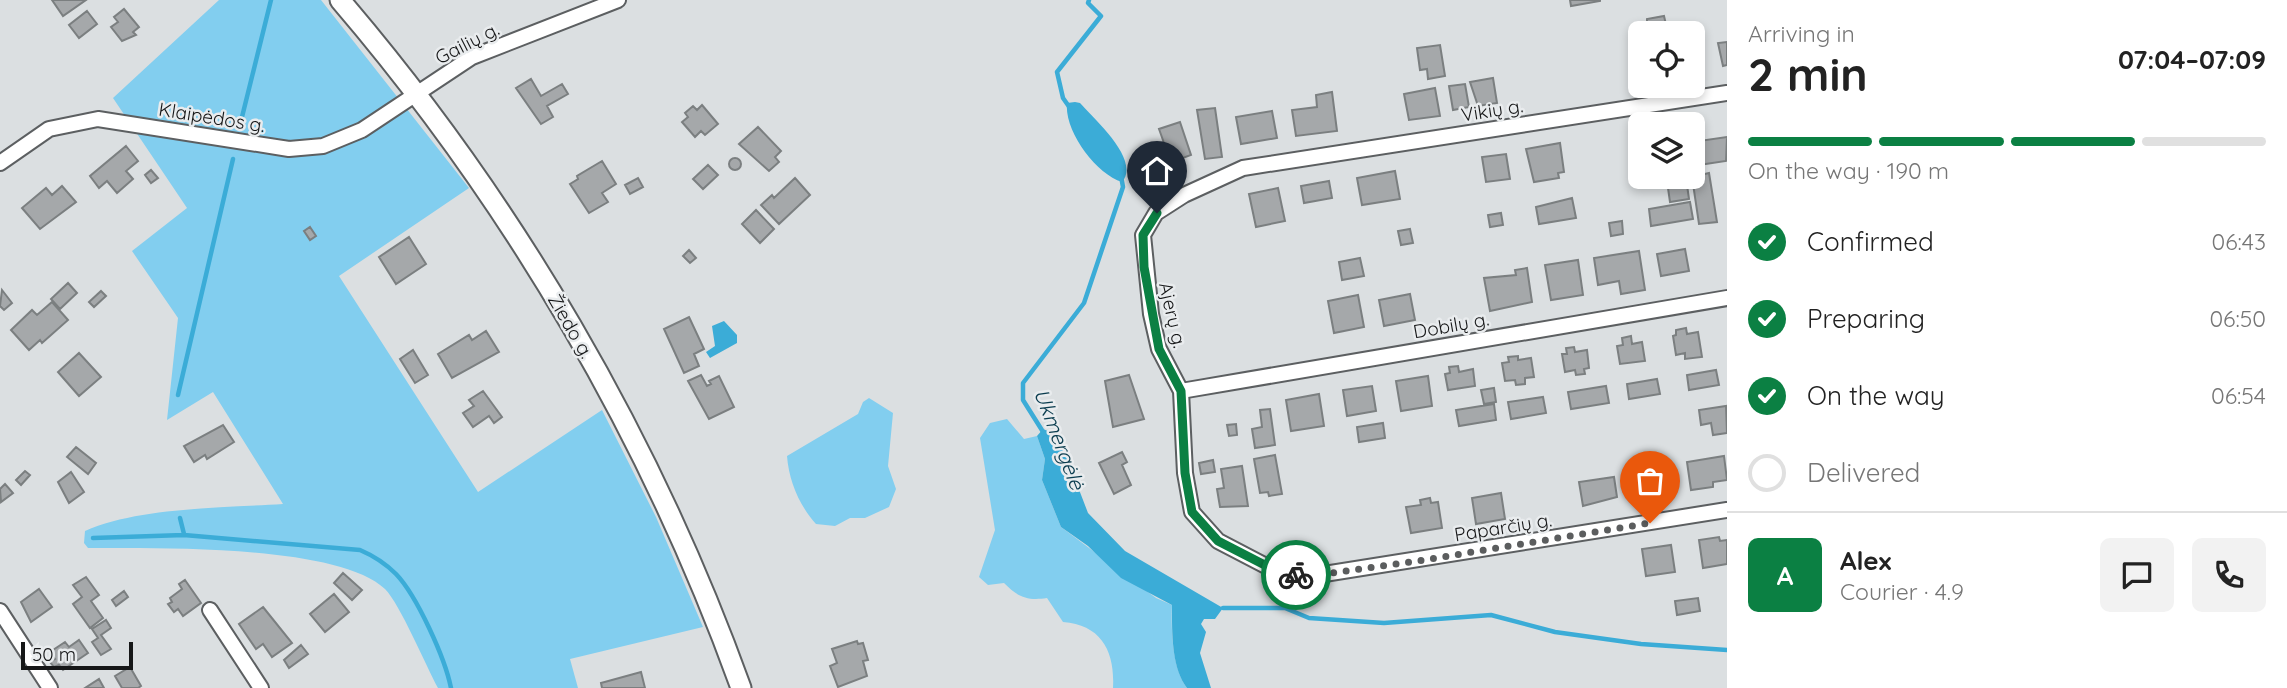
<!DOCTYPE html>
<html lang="en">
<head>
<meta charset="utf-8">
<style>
  body { margin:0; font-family:Quicksand,sans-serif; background:#f2f2f2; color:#222; height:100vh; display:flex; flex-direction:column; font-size:26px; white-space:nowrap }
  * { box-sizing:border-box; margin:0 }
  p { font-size:23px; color:#767676 }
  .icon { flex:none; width:38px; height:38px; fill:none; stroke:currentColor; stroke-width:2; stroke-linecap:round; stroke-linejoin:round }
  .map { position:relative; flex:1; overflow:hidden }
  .panel { display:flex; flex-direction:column; background:#fff; width:560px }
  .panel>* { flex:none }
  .controls { position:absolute; left:1628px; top:21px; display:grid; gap:14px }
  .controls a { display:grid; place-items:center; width:77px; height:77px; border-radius:10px; background:#fff; box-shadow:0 4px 10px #0003; font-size:35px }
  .scale { position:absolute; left:21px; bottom:18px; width:112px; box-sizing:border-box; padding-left:7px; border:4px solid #161718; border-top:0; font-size:19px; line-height:24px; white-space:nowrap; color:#161718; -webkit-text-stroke:5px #e9ecee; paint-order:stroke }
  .pin { position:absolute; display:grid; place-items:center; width:60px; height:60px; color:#fff; margin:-72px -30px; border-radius:50% 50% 50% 0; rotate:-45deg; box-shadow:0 0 7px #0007 }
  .pin .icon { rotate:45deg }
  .courier { position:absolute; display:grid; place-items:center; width:70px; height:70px; margin:-35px; border:5px solid #0b8043; border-radius:50%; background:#fff; color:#222; box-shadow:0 2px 9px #0007 }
  .headline em { font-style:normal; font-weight:800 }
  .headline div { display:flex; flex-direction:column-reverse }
  .headline { display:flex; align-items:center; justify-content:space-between; height:119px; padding:0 21px }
  h1 { font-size:46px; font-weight:800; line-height:52px }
  .bar { display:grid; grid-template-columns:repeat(4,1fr); gap:10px 7px; align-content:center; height:84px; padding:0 21px }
  .bar i { height:9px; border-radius:5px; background:#e0e0e0 }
  .bar .selected { background:#0b8043 }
  .bar p { grid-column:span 4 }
  .line { display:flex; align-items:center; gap:18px; padding:0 21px; border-top:2px solid #e0e0e0 }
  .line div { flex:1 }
  .round { display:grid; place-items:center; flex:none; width:74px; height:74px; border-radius:10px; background:#f2f2f2 }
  ol { padding:0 21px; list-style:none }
  li { display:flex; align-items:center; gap:21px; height:77px }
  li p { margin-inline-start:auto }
  li .icon { padding:7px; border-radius:50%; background:#0b8043; color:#fff; stroke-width:4 }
  li:last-child { color:#767676 }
  li i { width:38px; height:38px; border:4px solid #e0e0e0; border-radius:50% }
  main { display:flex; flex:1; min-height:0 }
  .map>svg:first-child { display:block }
  .green { fill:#82ceef }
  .water { fill:#3bacd7 }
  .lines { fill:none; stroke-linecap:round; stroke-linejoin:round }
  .stream { stroke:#3bacd7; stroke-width:4.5 }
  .building { fill:#a5a8aa; stroke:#7b7f80; stroke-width:2 }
  .street-casing { stroke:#5c5f61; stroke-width:18 }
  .secondary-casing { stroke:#5c5f61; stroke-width:23 }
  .street { stroke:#fff; stroke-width:14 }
  .secondary { stroke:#fff; stroke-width:19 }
  .done { stroke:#5b5d5e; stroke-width:7; stroke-dasharray:0 12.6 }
  .route { stroke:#0b8043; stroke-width:9 }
  .labels { text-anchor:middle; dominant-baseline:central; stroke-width:5; stroke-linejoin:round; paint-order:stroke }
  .street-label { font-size:19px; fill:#161718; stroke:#e9ecee }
  .water-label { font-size:21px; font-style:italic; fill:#0a3c4e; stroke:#e9ecee }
</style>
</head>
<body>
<main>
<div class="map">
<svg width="1727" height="688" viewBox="0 0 1727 688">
  <rect width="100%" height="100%" fill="#dbdfe1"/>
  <path class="green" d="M219 0H321L469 188 339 276 478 492 602 410 656 517 703 627 570 659 578 688H438C426 666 400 604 385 589 338 544 155 548 88 548L84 543 85 531C139 507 224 508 283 504L213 392 167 420 178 318 132 251 187 208 113 98Z
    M869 398 893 413 888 466 896 489 889 507 865 518H850L835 526 816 524C799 505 789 481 787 456L858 414 863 402Z
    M1007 419 1024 439 1037 436 1045 459 1042 480 1061 527 1156 598 1172 605C1171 628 1172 669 1187 688H1113C1115 652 1102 625 1063 622L1047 598C1027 601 1018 597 1004 583L988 585 979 577 995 530 980 438 990 423Z"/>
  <path class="water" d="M1075 102 1080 103C1095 120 1141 160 1122 182 1096 174 1064 131 1067 103Z
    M724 321 737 335V343L710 358 706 352 715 346 712 326Z
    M1043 429 1050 432 1065 453 1088 513 1125 551 1223 608 1215 619H1204L1201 624 1206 632 1200 653 1211 688H1187C1171 667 1172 630 1172 605L1121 578 1088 546 1061 527 1042 480 1045 459 1037 436Z"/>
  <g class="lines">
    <path class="stream" d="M1070 108 1063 98 1057 72 1101 16 1088 3 1089 0
      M242 117 271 0
      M178 395 233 159
      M1045 435 1023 400V383L1084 303 1123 187 1121 176
      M180 518 184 534
      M93 538 184 535 360 550C374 556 385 563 396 574 417 596 445 658 451 688
      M1223 608H1285L1309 618 1384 623 1491 615 1555 632 1641 644 1727 650"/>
  </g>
  <path class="building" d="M52 0H86L63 16Z
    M1570 0H1600V1L1571 6Z
    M124 9 139 27 133 32 136 35 122 41 111 27 118 22 114 17Z
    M87 11 97 24 79 38 69 25Z
    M1664 16 1668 33H1644L1642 25 1647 24V19Z
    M1727 42V65L1723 66 1718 43Z
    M1440 45 1445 76 1428 79 1427 69 1420 70 1417 48Z
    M1493 78 1497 103 1478 106 1470 82Z
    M531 79 541 96 562 84 568 94 547 106 553 117 541 124 516 88Z
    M1465 84 1469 107 1453 110 1449 86Z
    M1435 88 1440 116 1409 120 1404 94Z
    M1332 92 1337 131 1296 136 1292 110 1317 107 1316 95Z
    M702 105 718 124 705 135 701 131 695 137 682 122 688 117 685 113 693 106 697 110Z
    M1215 108 1222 157 1205 159 1197 110Z
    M1272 111 1277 138 1241 144 1236 117Z
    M1180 122 1191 155 1153 169 1146 149 1164 143 1159 129Z
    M758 127 781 151 775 157 779 162 769 171 739 144Z
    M1727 137 1726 161 1692 166V142Z
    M1560 143 1564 172 1558 173 1559 178 1534 182 1526 149Z
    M126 146 138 161 126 171 133 179 117 193 107 181 99 188 90 176Z
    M1506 154 1510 179 1486 182 1482 157Z
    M729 164a6 6 0 1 1 12 0a6 6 0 1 1-12 0Z
    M602 161 616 184 602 193 608 202 589 213 570 184 578 179 577 176Z
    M708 165 718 175 703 189 693 179Z
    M151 170 158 178 151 183 145 175Z
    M1395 171 1400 199 1362 205 1357 178Z
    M1709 173 1717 222 1699 224 1692 177Z
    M638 178 643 187 630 194 625 185Z
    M795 178 810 195 779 224 761 205 772 195 774 198Z
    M1329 181 1332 198 1304 203 1301 186Z
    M1687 185 1689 199 1670 202 1668 188Z
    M62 186 76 202 40 229 22 208 46 188 52 195Z
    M1278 188 1285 221 1256 227 1249 194Z
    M1572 198 1576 218 1539 224 1536 207Z
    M1690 202 1693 219 1651 226 1649 209Z
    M756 210 774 229 760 243 742 224Z
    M1501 213 1503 225 1490 227 1488 215Z
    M1622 221 1623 234 1611 236 1609 223Z
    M310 227 316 236 310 240 304 231Z
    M1410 229 1413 243 1401 245 1398 231Z
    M409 237 426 264 396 284 379 257Z
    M1685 249 1689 271 1661 276 1657 254Z
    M689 250 696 258 690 263 683 256Z
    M1639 251 1645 290 1621 294 1619 281 1598 285 1594 258Z
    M1360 258 1364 276 1342 280 1339 262Z
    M1578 260 1583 295 1551 300 1545 265Z
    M1527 268 1532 302 1490 311 1484 278 1516 275 1515 270Z
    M68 283 77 293 60 309 51 299Z
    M2 290 12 303 4 310 0 306Z
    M101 291 106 296 94 307 89 302Z
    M1410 294 1415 320 1384 326 1379 300Z
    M1358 295 1364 327 1334 333 1328 301Z
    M52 302 68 320 42 343 40 340 29 350 11 330 32 310 37 315Z
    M689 317 704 349 694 354 699 366 684 373 664 329Z
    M1686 328 1687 334 1698 332 1702 357 1685 359V353L1676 355 1673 336 1676 335V330Z
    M486 331 499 352 452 378 438 354 469 335 472 340Z
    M1631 336 1632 344 1642 342 1645 361 1620 364 1617 346 1623 345 1622 338Z
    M1574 347 1575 352 1587 350 1589 368 1584 369 1585 374 1576 375 1575 370 1565 372 1562 354H1567L1566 348Z
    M413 350 428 375 415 383 400 359Z
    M79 353 101 377 79 396 58 372Z
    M1518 356V360L1531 358 1534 377 1525 378V384L1516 385 1515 380 1505 381 1502 363 1509 362 1508 357Z
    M1458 366 1459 372 1473 369 1475 386 1448 390 1445 374 1450 373 1449 367Z
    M1716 370 1719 385 1689 390 1687 375Z
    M701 375 707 386 711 384 709 381 719 376 734 407 709 419 688 381Z
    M1129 375 1144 419 1113 427 1105 381Z
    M1428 376 1432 406 1401 411 1396 381Z
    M1657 379 1660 394 1629 399 1627 384Z
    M1372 386 1376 411 1347 416 1343 390Z
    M1606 386 1609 403 1571 409 1568 392Z
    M1494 388 1496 402 1484 404 1481 390Z
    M483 391 502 417 494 423 489 416 473 427 463 413 474 406 469 400Z
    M1319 394 1324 426 1291 431 1286 400Z
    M1543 397 1546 413 1511 419 1508 402Z
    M1494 404 1496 420 1459 426 1456 410Z
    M1726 406 1727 433 1713 435 1711 423 1701 425 1699 410Z
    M1270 409 1275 445 1255 448 1252 429 1262 427 1260 410Z
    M1383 423 1385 438 1359 442 1357 427Z
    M1236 424 1237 435 1229 436 1227 425Z
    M223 425 234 442 207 459 205 455 194 462 184 446Z
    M76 447 96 463 88 474 67 457Z
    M1122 452 1127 462 1122 465 1131 485 1114 494 1099 463Z
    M1275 455 1282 494 1269 496 1268 492 1260 493 1254 459Z
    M1724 456 1727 480 1713 482V487L1691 490 1687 462Z
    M1213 460 1215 472 1201 474 1199 463Z
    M1658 463 1659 466 1668 465 1672 484 1661 486 1662 493 1643 496 1641 488 1635 489 1633 476 1639 475 1638 466Z
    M1242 466 1248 506 1220 507 1217 489 1224 488 1221 469Z
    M25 471 30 475 21 485 16 480Z
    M71 472 84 492 69 503 58 482Z
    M1614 477 1617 497 1583 506 1579 482Z
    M5 484 13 493 1 502 0 489Z
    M1501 493 1505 519 1476 524 1472 498Z
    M1430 498 1431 503 1438 502 1442 528 1411 533 1406 507 1421 505 1420 500Z
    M1719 537 1720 541 1727 540V564L1703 568 1699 540Z
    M1671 545 1675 572 1646 576 1642 549Z
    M343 573 362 590 352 600 334 583Z
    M86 577 99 595 91 601 103 618 90 628 73 604 82 597 73 585Z
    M185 580 201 603 183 616 178 609 174 612 168 604 172 602 170 598 182 589 179 584Z
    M39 589 52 607 31 622 21 602Z
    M124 591 128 597 116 606 112 600Z
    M334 594 349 612 325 632 310 614Z
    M1698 598 1700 611 1677 615 1675 601Z
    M263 607 292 643 272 657 263 644 256 649 239 624Z
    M106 620 111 628 101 635 111 649 101 655 92 642 98 638 92 629Z
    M79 640 88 653 63 670 59 665 54 667 50 662 55 659 50 652 65 642 69 647Z
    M857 641 858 644 863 643 868 660 863 661 867 676 838 687 830 666 837 663 832 649Z
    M301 645 308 654 289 668 284 660Z
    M130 667 141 686 138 688H122L115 676Z
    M641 672 645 688H602L601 683Z
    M99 679 104 688H85Z"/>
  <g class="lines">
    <defs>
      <path id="street" d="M1727 93 1243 168 1184 195 1156 213 1143 235 1151 314 1159 349 1181 391 1185 473 1192 512 1218 541 1285 576 1318 575 1727 510
        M0 163 49 129 98 119 289 149 323 146 362 130 472 57 618 0
        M1181 391 1727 298
        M210 610 261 688
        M0 611 50 688"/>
      <path id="secondary" d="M340 0C513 202 651 438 741 688"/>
    </defs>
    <use href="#street" class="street-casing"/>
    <use href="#secondary" class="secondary-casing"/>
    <use href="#street" class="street"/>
    <use href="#secondary" class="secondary"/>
  </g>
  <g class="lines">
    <path class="done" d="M1296 575H1318L1418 561 1650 523"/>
    <path class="route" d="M1157 213 1143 235 1144 267 1159 349 1181 391 1185 473 1192 512 1218 541 1286 576 1296 575"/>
  </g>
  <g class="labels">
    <g class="street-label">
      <text transform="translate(467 43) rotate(-27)">Gailių g.</text>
      <text transform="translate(1492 110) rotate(-9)">Vikių g.</text>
      <text transform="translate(212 117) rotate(9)">Klaipėdos g.</text>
      <text transform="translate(1173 315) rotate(77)">Ajerų g.</text>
      <text transform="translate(1451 325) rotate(-10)">Dobilų g.</text>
      <text transform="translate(571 326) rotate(60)">Žiedo g.</text>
      <text transform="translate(1503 527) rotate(-9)">Paparčių g.</text>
    </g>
    <g class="water-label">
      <text transform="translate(1060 439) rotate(69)">Ukmergėlė</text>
    </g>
  </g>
</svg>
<div class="controls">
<a><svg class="icon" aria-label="locate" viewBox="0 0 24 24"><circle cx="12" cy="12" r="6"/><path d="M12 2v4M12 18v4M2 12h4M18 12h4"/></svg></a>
<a><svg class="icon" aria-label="layers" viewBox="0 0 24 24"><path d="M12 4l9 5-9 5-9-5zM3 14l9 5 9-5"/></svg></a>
</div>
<div class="scale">50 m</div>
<div class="pin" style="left:1650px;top:523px;background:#ea580c"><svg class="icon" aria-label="bag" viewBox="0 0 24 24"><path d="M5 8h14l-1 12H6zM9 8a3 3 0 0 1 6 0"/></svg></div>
<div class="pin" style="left:1157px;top:213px;background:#1f2937"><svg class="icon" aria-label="home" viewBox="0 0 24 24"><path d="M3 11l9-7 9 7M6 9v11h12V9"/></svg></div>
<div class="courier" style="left:1296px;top:575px"><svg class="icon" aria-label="bike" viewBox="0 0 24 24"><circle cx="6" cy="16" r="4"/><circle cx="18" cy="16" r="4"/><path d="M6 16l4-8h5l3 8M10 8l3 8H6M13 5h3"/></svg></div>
</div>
<section class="panel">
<div class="headline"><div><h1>2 min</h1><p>Arriving in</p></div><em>07:04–07:09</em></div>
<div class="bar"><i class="selected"></i><i class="selected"></i><i class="selected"></i><i></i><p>On the way · 190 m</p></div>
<ol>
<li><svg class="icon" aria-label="check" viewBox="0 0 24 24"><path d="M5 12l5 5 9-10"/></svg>Confirmed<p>06:43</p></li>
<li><svg class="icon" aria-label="check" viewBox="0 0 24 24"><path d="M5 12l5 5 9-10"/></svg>Preparing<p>06:50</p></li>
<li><svg class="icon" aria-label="check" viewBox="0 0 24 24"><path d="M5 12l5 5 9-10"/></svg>On the way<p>06:54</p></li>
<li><i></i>Delivered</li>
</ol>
<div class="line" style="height:126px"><b class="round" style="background:#0b8043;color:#fff">A</b><div><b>Alex</b><p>Courier · 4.9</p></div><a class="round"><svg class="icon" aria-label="chat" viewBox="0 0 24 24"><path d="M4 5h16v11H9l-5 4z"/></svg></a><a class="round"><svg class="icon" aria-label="phone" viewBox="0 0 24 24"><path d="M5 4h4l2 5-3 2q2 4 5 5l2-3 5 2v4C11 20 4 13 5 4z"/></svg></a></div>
</section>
</main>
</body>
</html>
